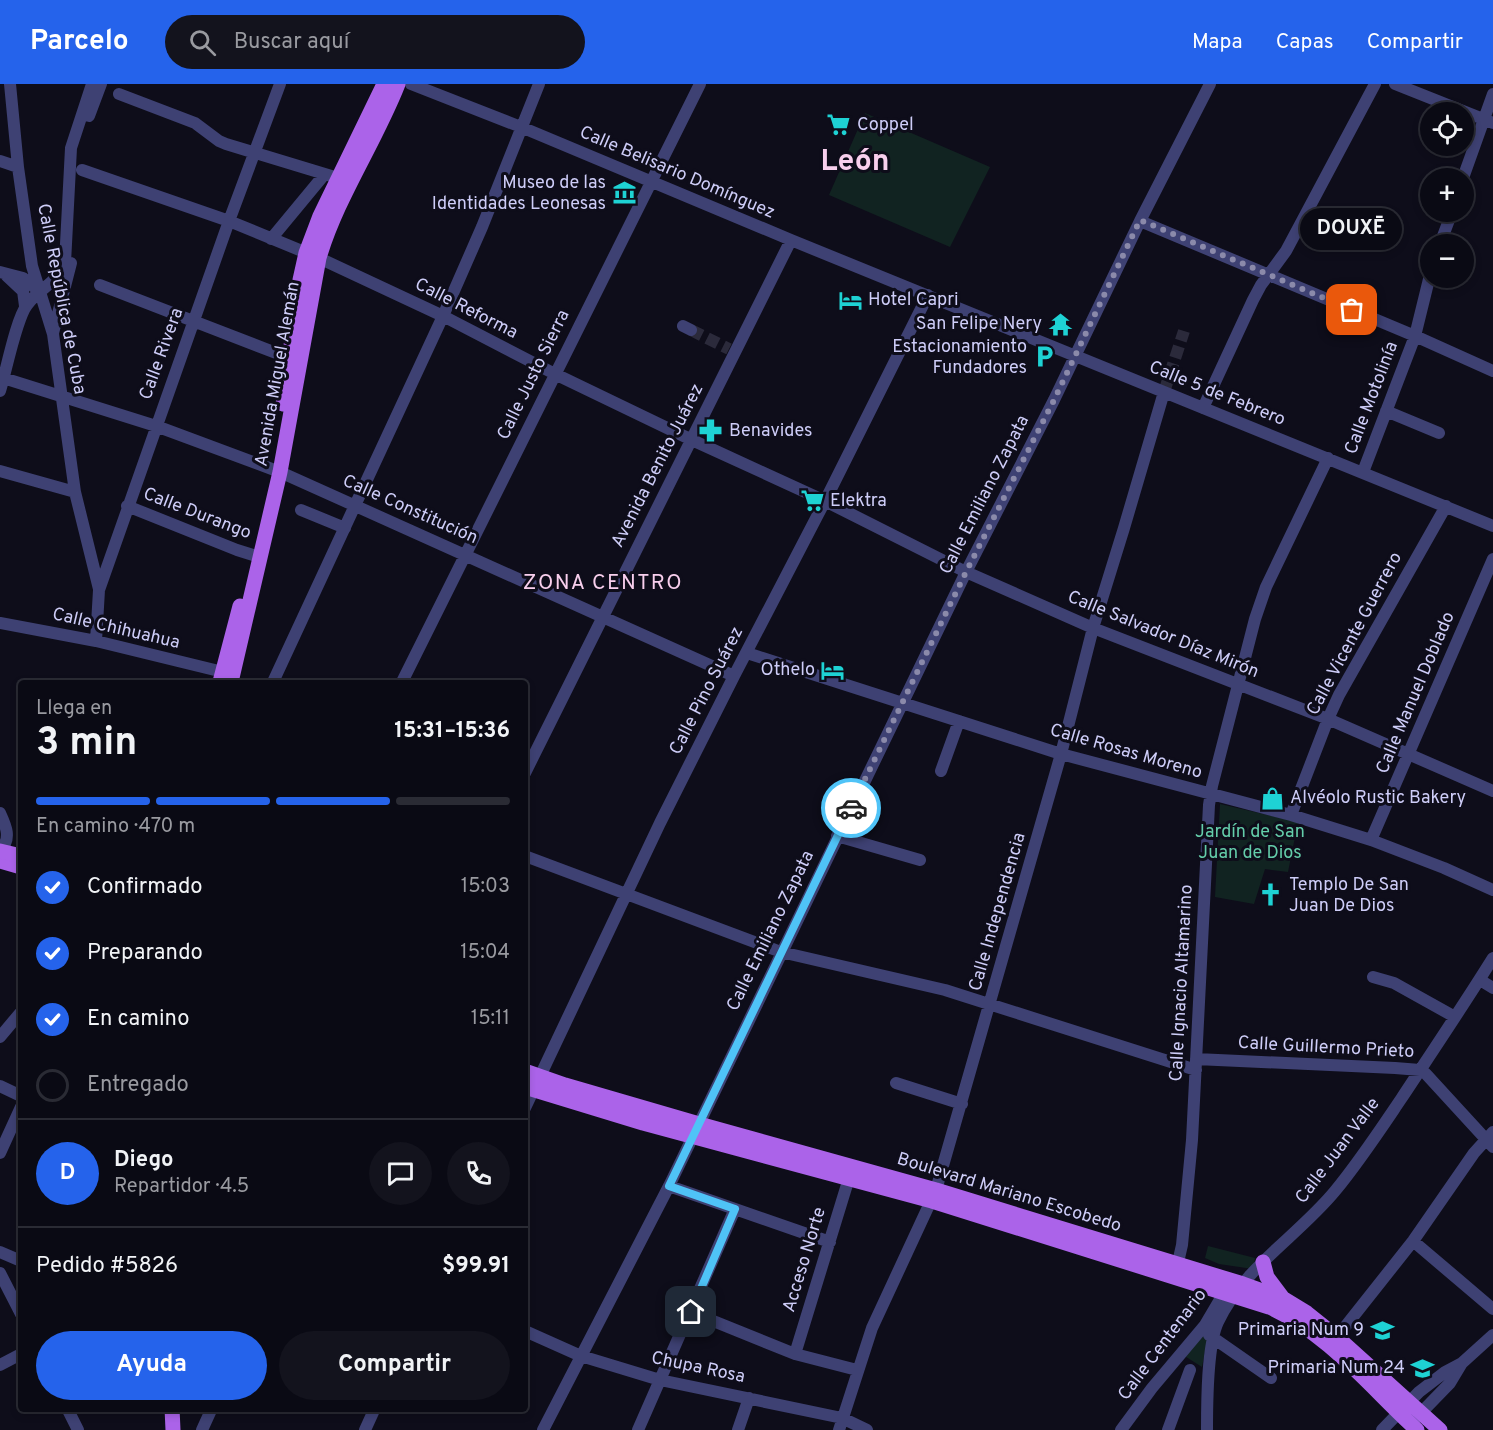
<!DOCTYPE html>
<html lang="es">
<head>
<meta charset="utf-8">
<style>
  body { margin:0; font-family:Overpass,sans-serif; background:#13131d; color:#f1f3f6; height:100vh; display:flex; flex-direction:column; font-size:22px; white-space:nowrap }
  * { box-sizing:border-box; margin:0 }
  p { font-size:20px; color:#999aa0 }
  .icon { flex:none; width:33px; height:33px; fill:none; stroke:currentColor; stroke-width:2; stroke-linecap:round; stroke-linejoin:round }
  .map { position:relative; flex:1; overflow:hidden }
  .side { position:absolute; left:18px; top:596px; width:510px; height:732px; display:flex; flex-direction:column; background:#0a0a14; border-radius:6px; box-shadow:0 3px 9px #0003,0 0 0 2px #2a2b34 }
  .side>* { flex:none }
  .buttons { position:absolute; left:1420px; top:18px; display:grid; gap:12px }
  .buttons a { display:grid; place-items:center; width:54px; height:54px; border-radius:50%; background:#0a0a14; box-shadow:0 3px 9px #0003,0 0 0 2px #2a2b34; font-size:30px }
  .pin { position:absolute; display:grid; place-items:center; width:51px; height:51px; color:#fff; margin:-26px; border-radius:12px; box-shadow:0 3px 9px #0006 }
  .courier { position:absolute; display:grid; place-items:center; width:60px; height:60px; margin:-30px; border:4px solid #4fc3f7; border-radius:50%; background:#fff; color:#222; box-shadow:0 2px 8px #0007 }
  .bubble { position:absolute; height:42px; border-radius:21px; background:#0a0a14; box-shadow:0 3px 9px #0003,0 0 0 2px #2a2b34; font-size:20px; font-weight:700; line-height:42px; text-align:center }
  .head em { font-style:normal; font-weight:700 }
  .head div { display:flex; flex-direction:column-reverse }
  .head { display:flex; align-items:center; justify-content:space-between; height:102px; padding:0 18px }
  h1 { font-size:39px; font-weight:700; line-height:45px }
  .bar { display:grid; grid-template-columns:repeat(4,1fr); gap:9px 6px; align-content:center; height:72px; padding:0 18px }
  .bar i { height:8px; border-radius:4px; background:#2a2b34 }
  .bar .active { background:#2563eb }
  .bar p { grid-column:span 4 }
  .line { display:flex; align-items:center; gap:15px; padding:0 18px; border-top:2px solid #2a2b34 }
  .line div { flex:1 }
  .round { display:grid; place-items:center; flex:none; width:63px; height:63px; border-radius:32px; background:#13131d }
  ol { padding:0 18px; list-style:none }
  li { display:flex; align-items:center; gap:18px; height:66px }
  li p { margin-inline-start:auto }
  li .icon { padding:6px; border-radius:50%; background:#2563eb; color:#fff; stroke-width:4 }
  li:last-child { color:#999aa0 }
  li i { width:33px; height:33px; border:3px solid #2a2b34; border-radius:50% }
  .action { display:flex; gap:12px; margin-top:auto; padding:12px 18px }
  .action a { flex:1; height:69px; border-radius:36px; background:#2563eb; color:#fff; font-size:24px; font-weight:700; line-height:69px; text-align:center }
  .action a+a { background:#13131d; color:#f1f3f6 }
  header { display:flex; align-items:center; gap:36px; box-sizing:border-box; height:84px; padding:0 30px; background:#2563eb; color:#fff }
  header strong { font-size:28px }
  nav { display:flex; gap:33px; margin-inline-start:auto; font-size:21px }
  .search { width:420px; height:54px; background:#13131d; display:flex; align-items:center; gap:15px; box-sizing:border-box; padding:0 21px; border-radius:33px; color:#999aa0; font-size:22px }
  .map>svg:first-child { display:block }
  .green { fill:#112321 }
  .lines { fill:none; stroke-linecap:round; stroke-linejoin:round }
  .minor-tunnel { stroke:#2b2a3b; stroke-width:12; stroke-dasharray:12 6; stroke-linecap:butt }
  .minor { stroke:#3e4173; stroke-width:12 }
  .major { stroke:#ab63e9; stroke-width:15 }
  .major-bridge { stroke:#ab63e9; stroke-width:15 }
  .done { stroke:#8b8aaa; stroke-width:6; stroke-dasharray:0 10.8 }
  .route { stroke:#4fc3f7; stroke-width:8 }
  .labels { text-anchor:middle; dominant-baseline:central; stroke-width:6; stroke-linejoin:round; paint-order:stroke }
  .poi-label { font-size:18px; fill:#cecdf8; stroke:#0e0d1a; text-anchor:start }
  .street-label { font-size:18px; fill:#cecdf8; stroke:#0e0d1a }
  .park-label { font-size:18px; fill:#64cdaa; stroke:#0e0d1a }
  .quarter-label { font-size:21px; letter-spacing:1.5px; fill:#f8cfed; stroke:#0e0d1a }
  .town-label { font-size:30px; font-weight:bold; fill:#f8cfed; stroke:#0e0d1a }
</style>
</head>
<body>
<header>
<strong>Parcelo</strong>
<div class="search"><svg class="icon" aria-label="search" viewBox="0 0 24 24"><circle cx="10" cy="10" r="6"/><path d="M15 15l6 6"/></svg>Buscar aquí</div>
<nav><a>Mapa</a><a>Capas</a><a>Compartir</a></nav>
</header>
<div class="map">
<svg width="1493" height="1346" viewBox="0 0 1493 1346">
  <rect width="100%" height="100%" fill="#0e0d1a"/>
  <path class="green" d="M865 29 990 83 950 163 829 111Z
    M1220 720 1298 738 1288 788 1265 785 1254 820 1215 813Z
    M1208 1162 1255 1174 1253 1185 1219 1180 1205 1174Z
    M1211 1236 1202 1283 1183 1271Z"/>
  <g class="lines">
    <path class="minor-tunnel" d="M691 246 729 265
      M1164 308 1184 247"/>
    <path class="minor" d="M10 0 18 83 32 182 53 250 75 408 99 505
      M411 0 521 43 791 156 1493 442
      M1395 0 1493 39
      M119 10 195 39 219 57 226 60 338 94
      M89 32 101 0
      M0 77 18 83
      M82 86 229 137 319 174 443 232 555 290 692 356 825 417 966 488 1093 544 1328 635 1493 707
      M1463 94 1493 10
      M1140 137 1415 252 1493 287
      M271 155 324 91
      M1440 160 1452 128
      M0 188 23 194 39 207
      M7 192 23 207 25 222
      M100 201 289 274
      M683 242 691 246
      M53 249 71 179
      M0 293 156 342 280 388 734 592
      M0 307C6 288 16 235 27 221 38 205 59 198 65 179L71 64 92 0
      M1203 324 1253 216 1261 201 1286 167 1375 0
      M1386 327 1439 349
      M0 387 75 408
      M1363 388 1415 252 1431 187
      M127 422 237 466 253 471
      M301 426 345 444
      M0 539 96 557 223 588
      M96 557 99 506 229 137 280 0
      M747 569 1061 670 1291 731 1371 756 1444 784 1493 806
      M273 598 443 232 482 143 539 0
      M402 598 700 0
      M941 687 959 637
      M525 689 791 156
      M0 729C6 742 12 755 0 766
      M1291 731 1328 635 1339 611 1446 422
      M837 752 920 776
      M1371 756 1493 475
      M525 772 781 868 945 906 1196 986
      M1373 893 1394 899 1455 933
      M1480 896 1493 904
      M0 953 21 928
      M1196 975 1395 984 1420 986 1426 990 1493 1063
      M896 999 962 1020
      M0 1002 21 1012
      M525 1024 660 739 734 592 825 417 928 211
      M0 1069 21 1023
      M669 1102 830 1158
      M1413 1157 1493 1225
      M0 1168 21 1177
      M1176 1187 1182 1161 1192 1056 1209 721 1212 702 1255 535 1266 503 1328 374
      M0 1189 21 1230
      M691 1228 795 1270 857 1286
      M525 1247 581 1272 660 1296 842 1334 867 1346
      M1209 1251 1271 1294
      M1337 1253 1413 1157 1474 1069 1493 1048
      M795 1270 849 1094
      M0 1281 21 1270
      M67 1324 78 1346
      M1415 1335 1450 1299 1462 1279
      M202 1346 212 1324
      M365 1346 375 1324
      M543 1346 669 1102 966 488 1054 316 1140 137 1210 0
      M638 1346 735 1125
      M738 1346 749 1314
      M839 1346 872 1244 936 1106 1061 670 1093 544 1124 444 1164 308
      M1121 1346 1152 1304 1205 1241 1228 1202
      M1168 1346 1190 1286
      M1207 1346C1207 1319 1207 1261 1218 1238 1243 1184 1298 1152 1335 1107 1359 1078 1380 1046 1401 1015 1432 968 1463 922 1493 874
      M1382 1346 1419 1308 1445 1288 1462 1279 1493 1251"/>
    <path class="major" d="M283 320 300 196 306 169 320 132 384 0
      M220 598 240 522
      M231 598 280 388 319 174C337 113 375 59 398 0
      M0 777 21 783
      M525 987 565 1001 699 1040 936 1106 1243 1200 1284 1215 1307 1229 1337 1253 1440 1346
      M525 1003 643 1039 932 1117 1269 1223C1328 1249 1370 1303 1417 1346
      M1263 1178 1267 1193 1282 1213
      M172 1324 173 1346"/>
    <path class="major-bridge" d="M0 767 21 772"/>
  </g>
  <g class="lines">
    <path class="done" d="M851 724 966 488 1054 316 1140 136 1352 226"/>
    <path class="route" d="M691 1228 735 1125 669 1102 851 724"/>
  </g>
  <defs>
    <symbol id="supermarket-bare" viewBox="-9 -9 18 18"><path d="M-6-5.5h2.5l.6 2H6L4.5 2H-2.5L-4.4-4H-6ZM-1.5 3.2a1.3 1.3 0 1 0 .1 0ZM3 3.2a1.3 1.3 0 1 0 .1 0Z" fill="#1ed2d4" stroke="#0e0d1a" stroke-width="2.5" paint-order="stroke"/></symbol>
    <symbol id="museum-bare" viewBox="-9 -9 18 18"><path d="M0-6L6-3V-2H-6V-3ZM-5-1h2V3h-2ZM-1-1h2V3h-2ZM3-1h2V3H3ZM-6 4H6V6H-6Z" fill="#1ed2d4" stroke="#0e0d1a" stroke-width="2.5" paint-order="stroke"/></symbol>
    <symbol id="hotel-bare" viewBox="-9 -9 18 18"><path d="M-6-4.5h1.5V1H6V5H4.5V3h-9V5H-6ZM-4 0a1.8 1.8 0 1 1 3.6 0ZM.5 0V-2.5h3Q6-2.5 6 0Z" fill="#1ed2d4" stroke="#0e0d1a" stroke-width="2.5" paint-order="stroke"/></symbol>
    <symbol id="temple-bare" viewBox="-9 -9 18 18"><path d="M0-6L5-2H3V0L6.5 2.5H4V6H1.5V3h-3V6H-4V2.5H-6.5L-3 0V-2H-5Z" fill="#1ed2d4" stroke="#0e0d1a" stroke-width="2.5" paint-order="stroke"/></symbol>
    <symbol id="parking-bare" viewBox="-9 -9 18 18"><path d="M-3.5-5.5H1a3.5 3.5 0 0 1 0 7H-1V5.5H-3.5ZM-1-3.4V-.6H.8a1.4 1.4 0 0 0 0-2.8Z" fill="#1ed2d4" stroke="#0e0d1a" stroke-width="2.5" paint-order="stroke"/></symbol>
    <symbol id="pharmacy-bare" viewBox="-9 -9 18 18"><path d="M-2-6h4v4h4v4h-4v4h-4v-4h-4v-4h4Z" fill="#1ed2d4" stroke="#0e0d1a" stroke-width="2.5" paint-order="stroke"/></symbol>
    <symbol id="shop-bare" viewBox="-9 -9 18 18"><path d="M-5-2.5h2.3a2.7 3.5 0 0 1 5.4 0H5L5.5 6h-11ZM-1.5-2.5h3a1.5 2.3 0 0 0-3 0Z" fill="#1ed2d4" stroke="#0e0d1a" stroke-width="2.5" paint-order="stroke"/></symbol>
    <symbol id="church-bare" viewBox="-9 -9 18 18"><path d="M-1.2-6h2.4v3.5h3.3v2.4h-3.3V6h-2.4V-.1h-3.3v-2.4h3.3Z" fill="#1ed2d4" stroke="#0e0d1a" stroke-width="2.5" paint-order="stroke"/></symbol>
    <symbol id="school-bare" viewBox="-9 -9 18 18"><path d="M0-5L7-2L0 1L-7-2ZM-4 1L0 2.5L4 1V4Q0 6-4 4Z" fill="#1ed2d4" stroke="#0e0d1a" stroke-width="2.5" paint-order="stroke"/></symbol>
  </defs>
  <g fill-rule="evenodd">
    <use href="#supermarket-bare" x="822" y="24" width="33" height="33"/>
    <use href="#museum-bare" x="608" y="92" width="33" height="33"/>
    <use href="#hotel-bare" x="834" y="200" width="33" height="33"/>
    <use href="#temple-bare" x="1044" y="224" width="33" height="33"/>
    <use href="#parking-bare" x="1028" y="256" width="33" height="33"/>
    <use href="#pharmacy-bare" x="694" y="330" width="33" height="33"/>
    <use href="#supermarket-bare" x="796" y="400" width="33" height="33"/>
    <use href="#hotel-bare" x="816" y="570" width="33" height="33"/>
    <use href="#shop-bare" x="1256" y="698" width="33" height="33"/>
    <use href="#church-bare" x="1254" y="794" width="33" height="33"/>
    <use href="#school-bare" x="1366" y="1230" width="33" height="33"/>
    <use href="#school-bare" x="1406" y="1268" width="33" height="33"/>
  </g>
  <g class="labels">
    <g class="poi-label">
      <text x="857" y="41">Coppel</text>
      <text x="606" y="99" text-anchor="end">Museo de las<tspan x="606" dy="21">Identidades Leonesas</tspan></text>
      <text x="868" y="216">Hotel Capri</text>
      <text x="1042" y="240" text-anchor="end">San Felipe Nery</text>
      <text x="1027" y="263" text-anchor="end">Estacionamiento<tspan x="1027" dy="21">Fundadores</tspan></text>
      <text x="729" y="347">Benavides</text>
      <text x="830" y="417">Elektra</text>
      <text x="815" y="586" text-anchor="end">Othelo</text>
      <text x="1290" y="714">Alvéolo Rustic Bakery</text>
      <text x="1289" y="801">Templo De San<tspan x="1289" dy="21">Juan De Dios</tspan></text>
      <text x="1364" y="1246" text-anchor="end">Primaria Num 9</text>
      <text x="1405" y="1284" text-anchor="end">Primaria Num 24</text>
    </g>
    <g class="street-label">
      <text transform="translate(677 89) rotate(23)">Calle Belisario Domínguez</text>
      <text transform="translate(61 215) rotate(79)">Calle República de Cuba</text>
      <text transform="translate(466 225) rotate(27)">Calle Reforma</text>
      <text transform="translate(162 270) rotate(-70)">Calle Rivera</text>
      <text transform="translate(278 290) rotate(-80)">Avenida Miguel Alemán</text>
      <text transform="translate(534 291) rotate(-64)">Calle Justo Sierra</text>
      <text transform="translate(1217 310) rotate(22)">Calle 5 de Febrero</text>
      <text transform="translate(1372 314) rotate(-69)">Calle Motolinía</text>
      <text transform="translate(658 382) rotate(-63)">Avenida Benito Juárez</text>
      <text transform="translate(985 411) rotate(-63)">Calle Emiliano Zapata</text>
      <text transform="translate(410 426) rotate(24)">Calle Constitución</text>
      <text transform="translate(197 430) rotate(21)">Calle Durango</text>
      <text transform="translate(116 545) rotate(13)">Calle Chihuahua</text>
      <text transform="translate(1355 550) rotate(-62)">Calle Vicente Guerrero</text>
      <text transform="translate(1163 551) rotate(22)">Calle Salvador Díaz Mirón</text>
      <text transform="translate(707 607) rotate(-63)">Calle Pino Suárez</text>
      <text transform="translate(1416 609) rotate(-67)">Calle Manuel Doblado</text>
      <text transform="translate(1126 668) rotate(16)">Calle Rosas Moreno</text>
      <text transform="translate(998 828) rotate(-74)">Calle Independencia</text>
      <text transform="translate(771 847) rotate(-64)">Calle Emiliano Zapata</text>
      <text transform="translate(1182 899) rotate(-87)">Calle Ignacio Altamarino</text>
      <text transform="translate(1326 964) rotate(3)">Calle Guillermo Prieto</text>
      <text transform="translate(1338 1067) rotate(-53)">Calle Juan Valle</text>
      <text transform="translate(1009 1109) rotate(17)">Boulevard Mariano Escobedo</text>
      <text transform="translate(805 1176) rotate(-73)">Acceso Norte</text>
      <text transform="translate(1163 1261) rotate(-53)">Calle Centenario</text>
      <text transform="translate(698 1284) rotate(12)">Chupa Rosa</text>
    </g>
    <g class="park-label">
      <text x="1250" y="748">Jardín de San<tspan x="1250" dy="21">Juan de Dios</tspan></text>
    </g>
    <g class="quarter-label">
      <text x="603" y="499">ZONA CENTRO</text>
    </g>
    <g class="town-label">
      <text x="855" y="78">León</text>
    </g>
  </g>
</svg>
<div class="buttons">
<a><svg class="icon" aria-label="locate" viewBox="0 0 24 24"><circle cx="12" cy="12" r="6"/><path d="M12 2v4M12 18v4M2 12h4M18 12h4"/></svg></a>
<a>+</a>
<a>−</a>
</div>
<div class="pin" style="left:1352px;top:226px;background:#ea580c"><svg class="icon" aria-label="bag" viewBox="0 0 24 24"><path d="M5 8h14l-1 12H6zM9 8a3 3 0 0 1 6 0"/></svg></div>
<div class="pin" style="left:691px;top:1228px;background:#1f2937"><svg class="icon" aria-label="home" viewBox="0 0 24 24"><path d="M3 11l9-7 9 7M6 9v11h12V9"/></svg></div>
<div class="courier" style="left:851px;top:724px"><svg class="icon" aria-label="car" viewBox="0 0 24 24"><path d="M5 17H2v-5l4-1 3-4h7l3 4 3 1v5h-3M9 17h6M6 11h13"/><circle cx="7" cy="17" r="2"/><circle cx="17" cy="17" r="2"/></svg></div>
<div class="bubble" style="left:1300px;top:124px;width:102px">DOUXĒ</div>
<section class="side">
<div class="head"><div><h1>3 min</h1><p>Llega en</p></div><em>15:31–15:36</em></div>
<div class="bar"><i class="active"></i><i class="active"></i><i class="active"></i><i></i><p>En camino · 470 m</p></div>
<ol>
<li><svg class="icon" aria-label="check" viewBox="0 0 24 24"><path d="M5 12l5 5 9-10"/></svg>Confirmado<p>15:03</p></li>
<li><svg class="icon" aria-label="check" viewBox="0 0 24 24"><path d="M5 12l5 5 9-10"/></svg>Preparando<p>15:04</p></li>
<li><svg class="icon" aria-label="check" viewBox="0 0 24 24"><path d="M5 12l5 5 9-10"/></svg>En camino<p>15:11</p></li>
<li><i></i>Entregado</li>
</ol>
<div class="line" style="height:108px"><b class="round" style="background:#2563eb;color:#fff">D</b><div><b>Diego</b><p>Repartidor · 4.5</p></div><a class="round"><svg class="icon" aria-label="chat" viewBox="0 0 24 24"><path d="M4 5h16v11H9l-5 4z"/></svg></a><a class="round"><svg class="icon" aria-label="phone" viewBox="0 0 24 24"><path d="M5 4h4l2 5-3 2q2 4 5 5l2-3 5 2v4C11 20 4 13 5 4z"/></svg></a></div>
<div class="line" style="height:78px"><div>Pedido #5826</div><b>$99.91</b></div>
<div class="action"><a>Ayuda</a><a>Compartir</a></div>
</section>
</div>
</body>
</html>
